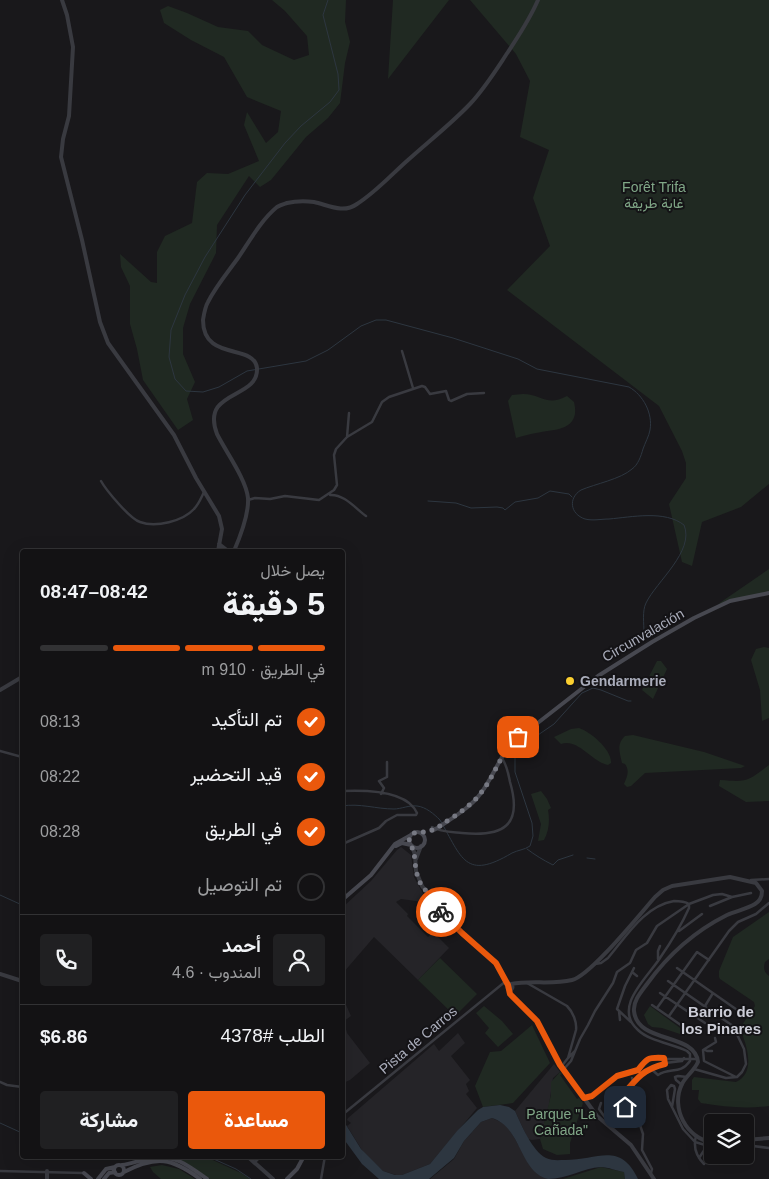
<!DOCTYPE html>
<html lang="ar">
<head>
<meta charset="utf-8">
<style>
  body { margin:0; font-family:Arial,Vazirmatn,sans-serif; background:#202022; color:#f1f3f6; direction:rtl; height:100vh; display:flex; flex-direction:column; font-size:19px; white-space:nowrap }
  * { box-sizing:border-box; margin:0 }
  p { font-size:16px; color:#9d9ea0 }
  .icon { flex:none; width:28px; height:28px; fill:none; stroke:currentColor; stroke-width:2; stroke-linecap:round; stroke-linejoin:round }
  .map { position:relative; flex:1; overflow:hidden; direction:ltr }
  .drawer { position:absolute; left:20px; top:549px; width:325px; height:610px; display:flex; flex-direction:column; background:#131214; border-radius:5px; box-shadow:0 5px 20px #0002,0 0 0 1px #323234; direction:rtl }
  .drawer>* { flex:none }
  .buttons { position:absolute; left:704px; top:1114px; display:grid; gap:10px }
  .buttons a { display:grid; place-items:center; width:50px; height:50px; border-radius:5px; background:#131214; box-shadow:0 5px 20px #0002,0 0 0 1px #323234; font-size:25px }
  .pin { position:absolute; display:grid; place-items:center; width:42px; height:42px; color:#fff; margin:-21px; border-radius:10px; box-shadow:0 2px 8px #0006 }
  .courier { position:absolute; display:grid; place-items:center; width:50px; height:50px; margin:-25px; border:4px solid #ea580c; border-radius:50%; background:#fff; color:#222; box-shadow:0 1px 6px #0007 }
  .head em { font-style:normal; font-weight:800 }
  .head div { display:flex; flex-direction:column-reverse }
  .head { display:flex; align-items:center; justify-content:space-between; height:85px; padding:0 20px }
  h1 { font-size:32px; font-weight:800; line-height:38px }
  .bar { display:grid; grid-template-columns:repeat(4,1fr); gap:8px 5px; align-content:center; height:60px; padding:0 20px }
  .bar i { height:6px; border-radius:4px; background:#323234 }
  .bar .active { background:#ea580c }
  .bar p { grid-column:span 4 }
  .line { display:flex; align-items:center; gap:12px; padding:0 20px; border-top:1px solid #323234 }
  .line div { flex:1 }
  .round { display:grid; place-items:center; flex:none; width:52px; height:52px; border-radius:5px; background:#202022 }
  ol { padding:0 20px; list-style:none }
  li { display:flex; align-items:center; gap:15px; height:55px }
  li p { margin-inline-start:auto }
  li .icon { padding:5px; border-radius:50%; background:#ea580c; color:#fff; stroke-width:4 }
  li:last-child { color:#9d9ea0 }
  li i { width:28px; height:28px; border:2px solid #323234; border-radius:50% }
  .cta { display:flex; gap:10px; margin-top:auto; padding:10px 20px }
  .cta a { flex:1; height:58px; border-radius:5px; background:#ea580c; color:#fff; font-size:20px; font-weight:800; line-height:58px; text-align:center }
  .cta a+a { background:#202022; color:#f1f3f6 }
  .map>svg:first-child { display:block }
  .built { fill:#252428 }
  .green { fill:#202922 }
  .water { fill:#2d3640 }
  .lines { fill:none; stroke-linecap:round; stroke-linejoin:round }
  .stream { stroke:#2d3640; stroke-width:1 }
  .minor { stroke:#393a40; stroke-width:2.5 }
  .tertiary { stroke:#393a40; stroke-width:4 }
  .secondary { stroke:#474850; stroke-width:4 }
  .secondary-bridge { stroke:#474850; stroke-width:4 }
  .done { stroke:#777983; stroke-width:5; stroke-dasharray:0 9 }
  .route { stroke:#ea580c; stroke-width:6 }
  .poi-dot { fill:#fbcf30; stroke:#141316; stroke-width:2 }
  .labels { text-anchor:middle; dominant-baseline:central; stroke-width:4; stroke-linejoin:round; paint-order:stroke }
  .park-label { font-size:14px; fill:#80a787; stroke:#141316 }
  .street-label { font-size:14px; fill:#aaadbb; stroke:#141316 }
  .poi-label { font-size:14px; font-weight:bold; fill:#aaadbb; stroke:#141316; text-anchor:start }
  .neighbourhood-label { font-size:15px; font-weight:bold; fill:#cccdd7; stroke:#141316 }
</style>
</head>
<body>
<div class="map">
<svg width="769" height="1179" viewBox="0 0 769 1179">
  <rect width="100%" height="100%" fill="#19181b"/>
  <path class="built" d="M401 847 411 855 414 877 426 899 423 902 401 899 396 902 408 914 407 916 428 937 433 932 449 948 418 980 374 937 343 973V907L371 881 397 850Z
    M342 996 351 1016 344 1021 347 1033 370 1063 350 1080 343 1083Z
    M458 1033 465 1043 451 1056 470 1080 466 1084 469 1091 466 1094 477 1108 430 1164 402 1175H396L383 1171 365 1155 347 1126 351 1123 347 1120 348 1118 434 1044 439 1051Z
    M554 1064 560 1072 553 1078 549 1105 540 1139 532 1140 528 1139 515 1111Z
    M492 1118 503 1123 509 1128 529 1164 536 1171 548 1179H430L454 1159 464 1141 481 1122Z"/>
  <path class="green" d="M272 0H346L345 22 350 42 345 63 340 103 328 118 306 137 271 180 260 187 249 176 217 225 216 253 190 304 183 328V354L195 382 187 399 193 420 178 430 143 380 137 349 130 324V286L121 267 120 254 151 282 157 283V252L165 236 192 223 197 182 207 173 228 174 259 161 244 125 247 112 266 143 278 132 281 111 247 97 224 57 191 40 164 23 160 10 168 6 187 13 218 27 248 31 262 45 294 60 309 55 307 36 285 11Z
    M393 0H449L388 79Z
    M470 0H769V484L741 507 702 522 692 566 682 562 669 504 686 478V463L682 451 659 406 507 290 550 246 533 198 549 150 520 137 530 81 516 54Z
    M523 394C541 394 547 407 567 396L574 402C581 431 555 429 536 433 529 434 523 436 516 438L508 401 512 395Z
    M769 569V592L734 599 716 607 721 602Z
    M764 647 769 648V718L762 721 760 690 751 660 756 649Z
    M657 661H661L667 669 653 699 642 690Z
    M579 728C591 732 612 750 611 763L608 765C592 762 578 738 561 744L554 737 571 729Z
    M633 735 704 752 745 766 741 768 645 773 631 786 627 787 624 784C627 777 630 771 625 764L622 763C620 753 616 744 625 736Z
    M769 765V801L746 802 719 786 720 780C748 782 747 782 769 765Z
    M541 791 547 799 551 808 548 810C550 820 549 831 544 840L538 841 541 824 531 794Z
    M769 912V959L765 962C763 968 764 972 769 976V1106C746 1109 725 1107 701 1103L698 1099 699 1090H692V1080L694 1077 736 1082C757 1072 746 1044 740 1028L755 1006 754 1002 720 979 719 977V971L733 937Z
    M440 958 477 994 455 1016 418 980Z
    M484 1006 502 1021 513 1034 498 1047 485 1033 489 1028 476 1013Z
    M650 1006 687 1033 686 1036 662 1028 652 1027 648 1024 644 1015Z
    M532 1025 550 1063 513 1103 483 1107 475 1086 490 1052 501 1051Z
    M560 1072 562 1074 560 1075 577 1099 579 1098 583 1103 570 1143V1154L557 1155 543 1149 540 1139 551 1095V1082Z
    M174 1156H204L241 1173 250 1179H210Z
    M162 1165 179 1169 195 1179H161L153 1172 150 1167Z
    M601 1167 624 1172 625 1179H563Z"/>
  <path class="water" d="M500 1105 509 1107 515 1111C521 1124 532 1151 546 1158 552 1161 559 1160 565 1160 598 1160 620 1141 638 1179H625L624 1172C617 1171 608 1167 601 1167 583 1168 567 1179 548 1179 519 1172 522 1127 492 1118L481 1122 464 1141 454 1158 429 1179H379L362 1164 343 1138V1120L361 1149 383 1171 395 1175H402L430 1164 457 1131 478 1110 483 1107Z"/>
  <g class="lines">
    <path class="stream" d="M328 0 323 15 338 74 339 90 330 102 301 126 285 143 245 195 205 257 185 295 171 330 169 357 175 379 186 391 203 392 219 387 247 371 306 361 328 350 361 326 376 320H386L453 338 518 359 537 369 629 387C643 395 653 413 650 430 649 436 645 443 643 449 641 456 638 465 632 469 621 479 595 484 581 490 568 498 570 514 585 519 593 521 601 519 609 519 632 517 665 510 684 525 695 551 656 582 646 603 642 611 644 624 644 633
      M428 501 456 503 471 508 497 507 503 508 505 510 515 502 538 498 550 491 569 494 572 497
      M342 806C360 803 376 809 394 809 401 809 409 805 417 806 426 807 434 814 440 820 462 858 465 881 512 853 518 850 524 850 530 846L533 836 532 823 515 772V758L519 748 554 724 582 693 593 688 601 690 628 701H631
      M527 849C535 855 543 860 553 865L558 860 573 855
      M587 858 595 859
      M0 895 22 905
      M0 1123 22 1133
      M207 1156 236 1169 251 1179"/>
    <path class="minor" d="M402 351 413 388
      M347 437 372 422 382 402 389 397 422 386 425 387 430 394 446 391 449 400 451 401 467 394 484 393
      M101 481C106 490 130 519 140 522 156 528 183 521 194 509 199 504 201 498 204 492
      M330 495C344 494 355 508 366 516
      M248 500 255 498 270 499 285 496 319 500 334 490 337 485 334 455 336 449 347 437 349 413
      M0 751 22 757
      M342 791C364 790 407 790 417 813L416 815H397L386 821 379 828 347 842 342 845
      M381 794 384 788 379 781 387 777V762
      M432 827C440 832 453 832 462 833 503 837 523 826 510 782 508 773 507 764 501 757
      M751 880 769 879
      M710 906 732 897
      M679 931 702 914
      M658 959V951L660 946
      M595 964 601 963 608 958C626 937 644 906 674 901 680 901 684 901 689 904
      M677 968 743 1014
      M632 972 637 976
      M668 981 733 1026 744 1049 746 1064 742 1072 737 1077 726 1078 694 1069
      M527 983 567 1006C573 1012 577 1022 576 1030L568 1058 561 1067
      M660 993 705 1023
      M652 1005 688 1030
      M705 1006 713 993
      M657 1008 697 952 709 960
      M619 1011 620 1020
      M669 1016 729 931 738 922 756 914 769 903
      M631 1022 617 1009 625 986 634 968
      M715 1038 716 1042 703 1050 704 1061 736 1077
      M705 1050 707 1051H712
      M568 1058 575 1051
      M665 1063 682 1061 684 1058
      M650 1068 658 1075C670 1067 680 1075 690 1061V1054L687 1051C673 1044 649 1041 638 1030 612 1007 648 977 660 958 671 942 681 926 689 908V904
      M563 1070 571 1061 580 1039 588 1025 595 1011 613 983 617 972 630 963 636 950 647 943 657 926 689 904 713 895 722 894 732 897 751 893
      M0 1082 7 1085 22 1087
      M633 1082 648 1069 665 1064 664 1058
      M682 1085 676 1080 675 1077 678 1076 687 1077
      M584 1098 592 1096 617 1076 638 1070 642 1063 648 1059H695
      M601 1103 599 1109 609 1123
      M672 1107 675 1089 674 1086 671 1085 667 1090 668 1099 683 1129 695 1142 712 1147
      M613 1108 620 1112
      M624 1109 638 1119 643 1134 642 1150 652 1169 651 1173
      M624 1109 625 1106 623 1096 633 1081 632 1078
      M342 1115 506 981
      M607 1125 624 1109
      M696 1136C693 1147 697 1157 704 1164
      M745 1145 769 1148
      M716 1155 721 1157 724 1155
      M699 1158 707 1146 712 1152
      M254 1163 261 1156
      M0 1171 83 1173
      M321 1179 325 1156"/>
    <path class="tertiary" d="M62 0 67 15 73 47 69 116 63 139 61 157 82 240 100 322 108 343 174 435 196 478 219 516 222 529 218 551
      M219 544 228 551
      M234 551C240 537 249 513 248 498 246 479 226 452 217 434 200 389 259 400 257 368 254 343 203 362 203 320 204 314 205 307 208 302 216 286 228 272 238 258 249 242 261 220 277 207 280 205 284 204 287 203 296 201 305 201 314 202 328 205 343 214 357 204 376 192 392 174 408 160 429 141 451 124 470 104 485 88 496 70 508 52 519 35 530 19 538 0
      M0 690 22 677
      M412 846 415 855 416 871 422 886 453 926 496 963 508 985
      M416 859 421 846
      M0 974 22 981
      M511 984C531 980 552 985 572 980 590 976 640 914 655 897L663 890 672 886 730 877 756 883 762 891C762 897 760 901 755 904 747 909 736 911 727 915 695 931 668 955 647 984 641 992 633 1001 634 1011 637 1044 695 1032 698 1062 694 1071 686 1076 682 1084 670 1108 687 1139 712 1142
      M507.5 987a2.5 2.5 0 1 1 5 0a2.5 2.5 0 1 1-5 0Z
      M509 989 510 994 537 1021 560 1065 597 1116 631 1145 654 1179
      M745 1140 769 1138
      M247 1156 273 1179
      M47 1179V1171"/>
    <path class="secondary" d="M439 827C454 817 471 807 481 793 493 777 499 758 512 743L598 676 652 642 694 618 730 601 769 593
      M409 840a8 8 0 1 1 16 0a8 8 0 1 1-16 0Z
      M396 846 402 843 411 845
      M342 900 371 875 395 844 411 835
      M114 1170a5 5 0 1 1 10 0a5 5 0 1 1-10 0Z
      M122 1165C132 1164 142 1159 153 1158 175 1154 190 1167 207 1179
      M124 1172C157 1155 172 1158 200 1179
      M84 1173 91 1179
      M98 1179 106 1169 115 1167
      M104 1179 109 1173 115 1172
      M287 1179 297 1169 304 1156"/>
    <path class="secondary-bridge" d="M432 831 439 827"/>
  </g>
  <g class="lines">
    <path class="done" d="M441 912 419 881 416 871 414 852 409 841 410 836 416 832C431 833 437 828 450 819 461 812 472 804 480 794 495 776 500 753 518 737"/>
    <path class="route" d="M441 912 462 933 496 963 508 985 510 994 537 1021 560 1065 584 1098 592 1096 617 1076 638 1070C647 1058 648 1057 664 1058L665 1064C643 1069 636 1079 622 1096L625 1107"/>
  </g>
  <circle class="poi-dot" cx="570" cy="681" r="5"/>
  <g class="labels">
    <g class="park-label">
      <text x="654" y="187">Forêt Trifa<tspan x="654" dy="16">غابة طريفة</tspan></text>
      <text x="561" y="1114">Parque "La<tspan x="561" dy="16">Cañada"</tspan></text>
    </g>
    <g class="street-label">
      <text transform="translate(643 635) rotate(-30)">Circunvalación</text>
      <text transform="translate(418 1040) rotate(-40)">Pista de Carros</text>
    </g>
    <g class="poi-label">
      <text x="580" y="681">Gendarmerie</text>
    </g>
    <g class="neighbourhood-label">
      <text x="721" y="1011">Barrio de<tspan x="721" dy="17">los Pinares</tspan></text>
    </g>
  </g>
</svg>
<div class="buttons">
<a><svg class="icon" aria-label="layers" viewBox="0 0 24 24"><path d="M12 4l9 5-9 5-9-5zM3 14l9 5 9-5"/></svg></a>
</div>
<div class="pin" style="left:518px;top:737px;background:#ea580c"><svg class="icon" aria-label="bag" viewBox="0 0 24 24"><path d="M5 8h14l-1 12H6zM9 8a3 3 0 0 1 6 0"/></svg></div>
<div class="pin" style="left:625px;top:1107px;background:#1f2937"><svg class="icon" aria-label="home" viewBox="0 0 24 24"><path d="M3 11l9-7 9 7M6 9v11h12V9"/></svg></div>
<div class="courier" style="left:441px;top:912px"><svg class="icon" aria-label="bike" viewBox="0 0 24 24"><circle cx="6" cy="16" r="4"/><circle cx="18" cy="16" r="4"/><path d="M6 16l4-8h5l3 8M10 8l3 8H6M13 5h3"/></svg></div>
<section class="drawer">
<div class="head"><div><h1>5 دقيقة</h1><p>يصل خلال</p></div><em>08:42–08:47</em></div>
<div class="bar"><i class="active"></i><i class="active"></i><i class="active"></i><i></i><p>في الطريق · 910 m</p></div>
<ol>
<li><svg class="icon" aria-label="check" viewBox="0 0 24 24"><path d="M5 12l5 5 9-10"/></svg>تم التأكيد<p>08:13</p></li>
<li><svg class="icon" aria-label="check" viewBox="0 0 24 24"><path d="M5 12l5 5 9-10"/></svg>قيد التحضير<p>08:22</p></li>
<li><svg class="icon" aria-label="check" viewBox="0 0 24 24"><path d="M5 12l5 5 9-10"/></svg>في الطريق<p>08:28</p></li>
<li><i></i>تم التوصيل</li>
</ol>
<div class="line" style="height:90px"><a class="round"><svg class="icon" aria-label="person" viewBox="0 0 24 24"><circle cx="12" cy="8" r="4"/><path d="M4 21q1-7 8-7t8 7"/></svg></a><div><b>أحمد</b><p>المندوب · 4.6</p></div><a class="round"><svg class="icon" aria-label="phone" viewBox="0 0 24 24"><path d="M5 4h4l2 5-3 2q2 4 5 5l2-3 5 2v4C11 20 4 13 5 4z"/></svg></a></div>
<div class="line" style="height:65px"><div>الطلب #4378</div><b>$6.86</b></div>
<div class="cta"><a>مساعدة</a><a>مشاركة</a></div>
</section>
</div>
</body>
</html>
